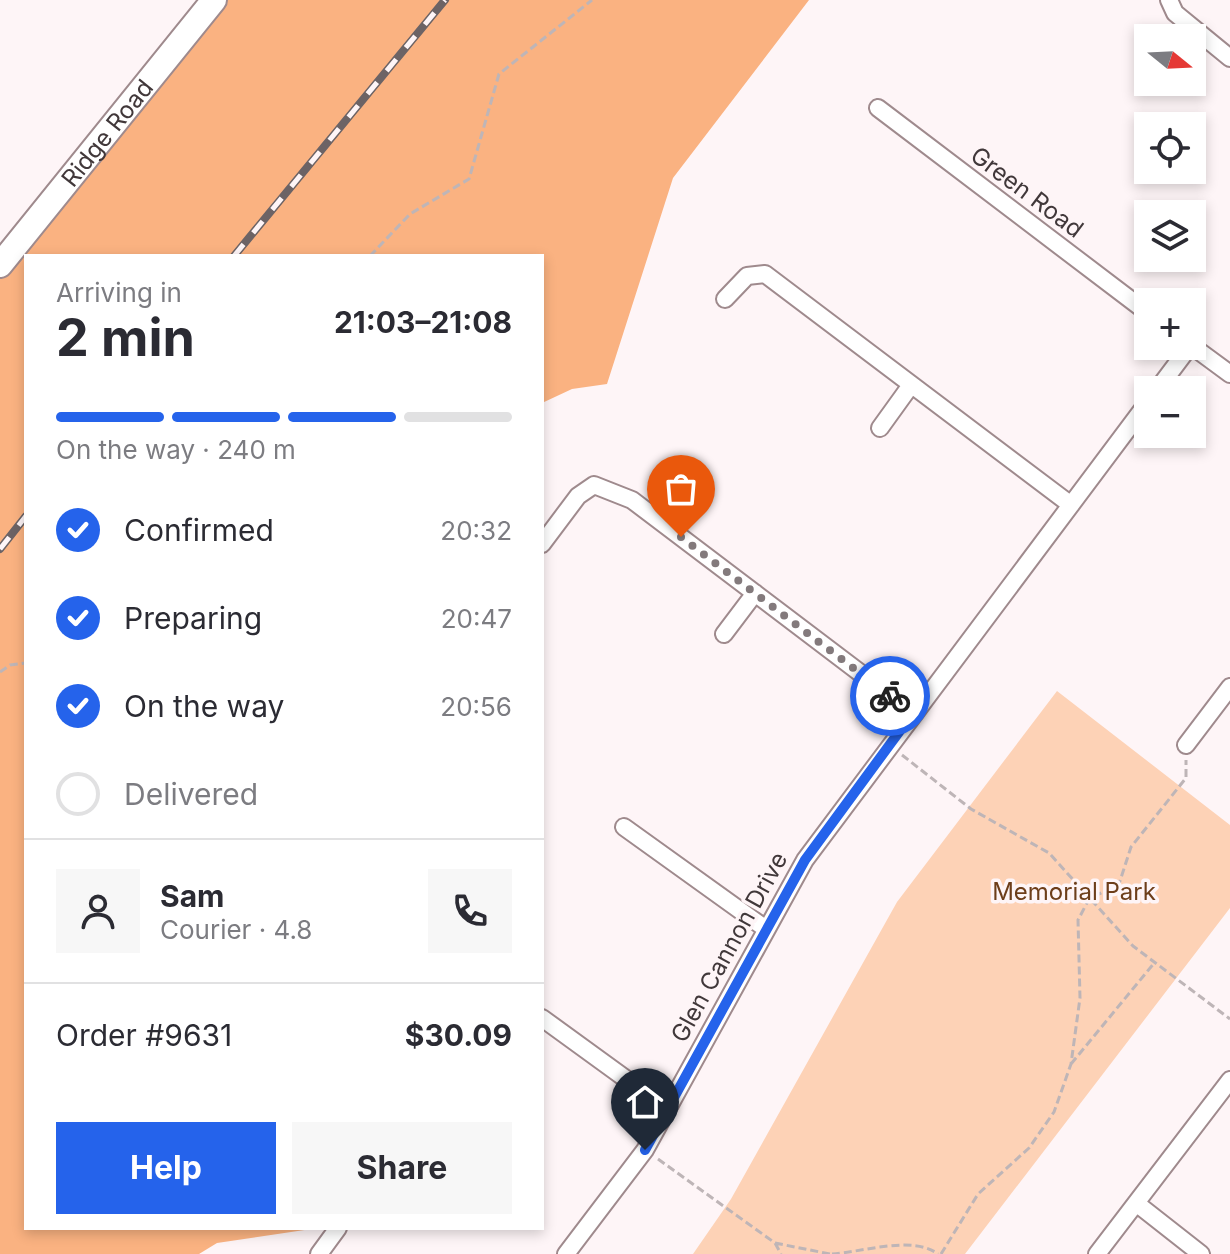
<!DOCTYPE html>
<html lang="en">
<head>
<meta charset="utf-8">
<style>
  body { margin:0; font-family:Inter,sans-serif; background:#f7f7f7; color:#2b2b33; height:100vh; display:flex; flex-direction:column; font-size:30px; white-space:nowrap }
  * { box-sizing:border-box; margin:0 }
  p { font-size:26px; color:#7c7c81 }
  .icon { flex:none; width:44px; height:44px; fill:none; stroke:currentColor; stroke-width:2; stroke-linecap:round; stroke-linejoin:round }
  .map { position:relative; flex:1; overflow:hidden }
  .details { position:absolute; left:24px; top:254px; width:520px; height:976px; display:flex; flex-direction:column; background:#fff; border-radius:0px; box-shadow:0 4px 12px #0003 }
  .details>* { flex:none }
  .needle { width:52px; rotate:108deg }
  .buttons { position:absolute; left:1134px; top:24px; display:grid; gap:16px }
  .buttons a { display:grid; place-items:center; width:72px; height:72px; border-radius:0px; background:#fff; box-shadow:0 4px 12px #0003; font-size:40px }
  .pin { position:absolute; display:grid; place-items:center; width:68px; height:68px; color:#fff; margin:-82px -34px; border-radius:50% 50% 50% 0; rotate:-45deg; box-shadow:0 0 8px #0007 }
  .pin .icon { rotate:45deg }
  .courier { position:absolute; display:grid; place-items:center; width:80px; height:80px; margin:-40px; border:6px solid #2563eb; border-radius:50%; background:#fff; color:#222; box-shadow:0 2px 10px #0007 }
  .overview em { font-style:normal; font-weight:700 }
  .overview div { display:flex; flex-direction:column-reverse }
  .overview { display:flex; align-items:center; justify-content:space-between; height:136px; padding:0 32px }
  h1 { font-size:52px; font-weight:700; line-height:60px }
  .bar { display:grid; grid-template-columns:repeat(4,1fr); gap:12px 8px; align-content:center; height:96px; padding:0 32px }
  .bar i { height:10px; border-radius:6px; background:#e1e1e2 }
  .bar .active { background:#2563eb }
  .bar p { grid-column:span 4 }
  .line { display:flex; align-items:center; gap:20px; padding:0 32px; border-top:2px solid #e1e1e2 }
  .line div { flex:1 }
  .round { display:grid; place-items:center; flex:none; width:84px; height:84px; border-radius:0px; background:#f7f7f7 }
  ol { padding:0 32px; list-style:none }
  li { display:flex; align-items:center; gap:24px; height:88px }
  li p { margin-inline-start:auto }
  li .icon { padding:8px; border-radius:50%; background:#2563eb; color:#fff; stroke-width:4 }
  li:last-child { color:#7c7c81 }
  li i { width:44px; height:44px; border:4px solid #e1e1e2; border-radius:50% }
  .action { display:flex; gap:16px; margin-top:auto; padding:16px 32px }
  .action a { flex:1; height:92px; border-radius:0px; background:#2563eb; color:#fff; font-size:32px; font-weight:700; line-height:92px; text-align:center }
  .action a+a { background:#f7f7f7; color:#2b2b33 }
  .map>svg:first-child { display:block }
  .green { fill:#fdd2b6 }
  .forest { fill:#fab281 }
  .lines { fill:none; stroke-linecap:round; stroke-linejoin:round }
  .minor-casing { stroke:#9f8a8d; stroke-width:20 }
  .secondary-casing { stroke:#9f8a8d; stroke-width:28 }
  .path { stroke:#beb5b7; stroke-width:3; stroke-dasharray:8 4; stroke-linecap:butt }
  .minor { stroke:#fff; stroke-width:16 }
  .secondary { stroke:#fff; stroke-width:24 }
  .rail-casing { stroke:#6c6365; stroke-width:8 }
  .rail { stroke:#fef5f7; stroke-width:5; stroke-dasharray:15; stroke-linecap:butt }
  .done { stroke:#837a7c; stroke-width:8; stroke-dasharray:0 14.4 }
  .route { stroke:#2563eb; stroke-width:10 }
  .labels { text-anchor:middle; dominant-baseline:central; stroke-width:7; stroke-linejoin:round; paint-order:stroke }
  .street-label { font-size:24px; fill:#41383a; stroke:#fef5f7 }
  .park-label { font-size:24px; fill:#6d3e1a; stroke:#fef5f7 }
</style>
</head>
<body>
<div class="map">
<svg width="1230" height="1254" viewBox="0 0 1230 1254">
  <rect width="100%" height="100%" fill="#fef5f7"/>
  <path class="green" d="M1057 691 1230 825V908L965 1254H693L731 1199 897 902Z"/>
  <path class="forest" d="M216 0H809L673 178 607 384 572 389 542 403V256H26V1228H318L217 1243 199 1254H0V266Z"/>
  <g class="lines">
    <defs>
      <path id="minor" d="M1169 0 1175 13 1230 58
        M878 108 1148 313
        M725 299 747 276 765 274 1071 505
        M1192 346 1230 374
        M1157 390 1190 346
        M880 428 911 385
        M542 544 578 496 594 485 632 500 913 713
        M724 634 755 593
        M1186 745 1230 687
        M624 827 766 929
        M542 1018 648 1095 668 1106
        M1136 1203 1201 1254
        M319 1254 338 1228
        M566 1254 645 1150 805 860 1148 402
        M1097 1254 1230 1080"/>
      <g id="secondary">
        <path id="s1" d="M0 265 214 0"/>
      </g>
    </defs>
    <use href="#minor" class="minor-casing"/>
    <use href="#secondary" class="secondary-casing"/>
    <path class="path" d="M370 256 410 214 469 179 499 74 592 0
      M0 672 10 665 26 663
      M902 755 971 809 1049 853 1133 946 1230 1019
      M1071 1064 1155 962
      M658 1159 775 1243 830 1254
      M775 1243 781 1254
      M832 1254C863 1252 913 1235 938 1254
      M941 1254 978 1194 1029 1148 1054 1112 1071 1064 1080 998 1078 920 1089 899 1119 884 1131 847 1186 778V760"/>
    <use href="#minor" class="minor"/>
    <use href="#secondary" class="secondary"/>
    <defs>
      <path id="rail" d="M234 256 445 0
        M0 549 26 516"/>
    </defs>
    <use href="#rail" class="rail-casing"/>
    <use href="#rail" class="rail"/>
  </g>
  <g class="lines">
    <path class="done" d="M681 537 890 696"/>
    <path class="route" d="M645 1150 805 860 913 713 890 696"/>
  </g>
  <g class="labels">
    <g class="street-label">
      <text stroke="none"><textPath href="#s1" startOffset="170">Ridge Road</textPath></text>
      <text transform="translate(1027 192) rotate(37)">Green Road</text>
      <text transform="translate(729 947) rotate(-61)">Glen Cannon Drive</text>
    </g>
    <g class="park-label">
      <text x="1074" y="891">Memorial Park</text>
    </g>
  </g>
</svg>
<div class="buttons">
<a><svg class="needle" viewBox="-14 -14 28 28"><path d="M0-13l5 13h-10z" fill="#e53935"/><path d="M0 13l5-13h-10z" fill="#7c7c81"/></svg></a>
<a><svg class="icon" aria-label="locate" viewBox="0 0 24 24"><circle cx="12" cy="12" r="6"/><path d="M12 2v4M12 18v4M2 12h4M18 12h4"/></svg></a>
<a><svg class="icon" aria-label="layers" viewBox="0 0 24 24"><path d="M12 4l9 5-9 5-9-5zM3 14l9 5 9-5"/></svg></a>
<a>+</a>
<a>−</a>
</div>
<div class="pin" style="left:681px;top:537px;background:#ea580c"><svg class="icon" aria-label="bag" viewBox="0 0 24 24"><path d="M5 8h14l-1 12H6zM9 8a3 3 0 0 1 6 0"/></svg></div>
<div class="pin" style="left:645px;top:1150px;background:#1f2937"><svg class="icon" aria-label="home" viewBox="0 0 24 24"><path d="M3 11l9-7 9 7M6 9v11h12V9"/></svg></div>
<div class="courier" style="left:890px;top:696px"><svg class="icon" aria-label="bike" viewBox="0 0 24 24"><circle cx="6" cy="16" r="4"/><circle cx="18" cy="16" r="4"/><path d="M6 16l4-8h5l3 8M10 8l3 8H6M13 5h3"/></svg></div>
<section class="details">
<div class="overview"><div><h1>2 min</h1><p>Arriving in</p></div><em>21:03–21:08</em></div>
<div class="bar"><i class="active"></i><i class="active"></i><i class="active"></i><i></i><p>On the way · 240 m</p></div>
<ol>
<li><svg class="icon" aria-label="check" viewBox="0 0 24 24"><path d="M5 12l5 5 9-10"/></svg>Confirmed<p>20:32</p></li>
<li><svg class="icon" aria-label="check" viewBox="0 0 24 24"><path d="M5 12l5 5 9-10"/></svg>Preparing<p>20:47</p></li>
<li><svg class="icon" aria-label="check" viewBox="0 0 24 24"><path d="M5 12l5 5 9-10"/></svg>On the way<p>20:56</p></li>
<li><i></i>Delivered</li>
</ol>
<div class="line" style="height:144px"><a class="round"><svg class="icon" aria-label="person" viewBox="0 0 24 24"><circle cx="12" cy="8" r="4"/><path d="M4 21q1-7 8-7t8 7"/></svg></a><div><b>Sam</b><p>Courier · 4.8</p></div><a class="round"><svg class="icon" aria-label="phone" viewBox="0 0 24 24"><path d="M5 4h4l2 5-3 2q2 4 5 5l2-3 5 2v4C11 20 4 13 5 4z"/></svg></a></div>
<div class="line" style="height:104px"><div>Order #9631</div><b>$30.09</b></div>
<div class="action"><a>Help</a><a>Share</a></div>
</section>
</div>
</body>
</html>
